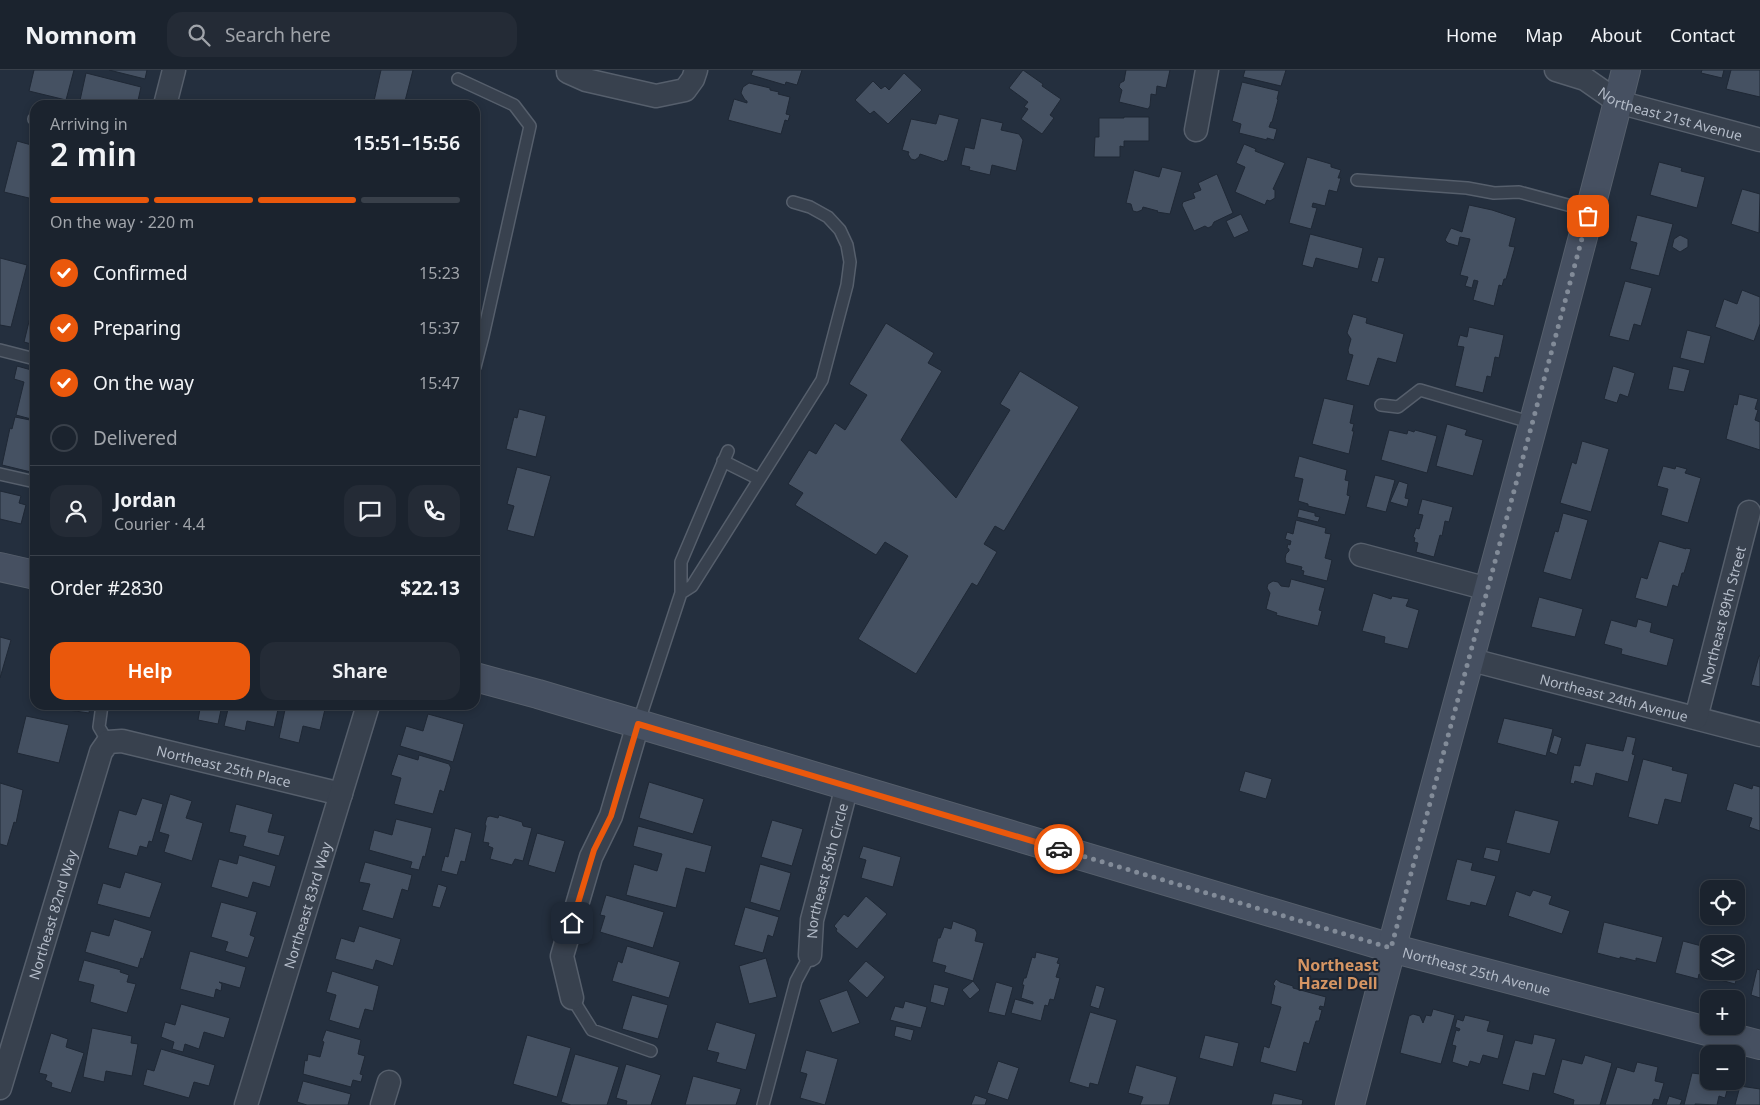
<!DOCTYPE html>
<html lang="en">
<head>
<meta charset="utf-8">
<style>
  body { margin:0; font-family:"Noto Sans",sans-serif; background:#242b36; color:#f1f3f6; height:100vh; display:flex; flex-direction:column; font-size:19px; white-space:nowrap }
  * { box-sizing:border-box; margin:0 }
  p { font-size:16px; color:#a0a4aa }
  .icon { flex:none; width:28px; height:28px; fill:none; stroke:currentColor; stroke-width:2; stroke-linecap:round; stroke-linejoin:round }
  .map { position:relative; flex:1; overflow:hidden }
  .panel { position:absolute; left:30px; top:30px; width:450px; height:610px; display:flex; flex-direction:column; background:#1b232e; border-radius:15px; box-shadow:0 2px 8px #0003,0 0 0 1px #39404a }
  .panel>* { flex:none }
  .controls { position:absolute; left:1700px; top:810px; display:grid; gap:10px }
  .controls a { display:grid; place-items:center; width:45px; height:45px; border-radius:10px; background:#1b232e; box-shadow:0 2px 8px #0003,0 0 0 1px #39404a; font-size:25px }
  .pin { position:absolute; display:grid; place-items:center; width:42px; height:42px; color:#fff; margin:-21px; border-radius:10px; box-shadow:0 2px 8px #0006 }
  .courier { position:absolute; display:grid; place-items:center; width:50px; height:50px; margin:-25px; border:4px solid #ea580c; border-radius:50%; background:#fff; color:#222; box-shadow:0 1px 6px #0007 }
  .overview em { font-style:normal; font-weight:600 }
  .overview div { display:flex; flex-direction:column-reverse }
  .overview { display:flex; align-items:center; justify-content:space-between; height:85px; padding:0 20px }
  h1 { font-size:32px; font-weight:600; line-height:38px }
  .bar { display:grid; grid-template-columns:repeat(4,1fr); gap:8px 5px; align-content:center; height:60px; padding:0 20px }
  .bar i { height:6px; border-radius:4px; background:#39404a }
  .bar .current { background:#ea580c }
  .bar p { grid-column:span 4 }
  .line { display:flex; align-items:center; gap:12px; padding:0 20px; border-top:1px solid #39404a }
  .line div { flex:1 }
  .round { display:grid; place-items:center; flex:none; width:52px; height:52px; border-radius:15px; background:#242b36 }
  ol { padding:0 20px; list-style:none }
  li { display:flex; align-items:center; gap:15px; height:55px }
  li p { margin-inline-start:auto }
  li .icon { padding:5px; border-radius:50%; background:#ea580c; color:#fff; stroke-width:4 }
  li:last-child { color:#a0a4aa }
  li i { width:28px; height:28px; border:2px solid #39404a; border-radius:50% }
  .button { display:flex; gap:10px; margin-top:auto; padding:10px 20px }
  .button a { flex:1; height:58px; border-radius:15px; background:#ea580c; color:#fff; font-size:20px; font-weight:600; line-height:58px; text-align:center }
  .button a+a { background:#242b36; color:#f1f3f6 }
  header { display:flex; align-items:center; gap:30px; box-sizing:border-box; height:70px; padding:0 25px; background:#1b232e; border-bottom:1px solid #39404a }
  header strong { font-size:24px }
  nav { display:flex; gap:28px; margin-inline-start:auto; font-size:18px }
  .search { width:350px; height:45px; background:#242b36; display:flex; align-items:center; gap:12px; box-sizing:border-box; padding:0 18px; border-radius:15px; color:#a0a4aa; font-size:19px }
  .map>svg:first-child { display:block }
  .building { fill:#455162; stroke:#1f2835 }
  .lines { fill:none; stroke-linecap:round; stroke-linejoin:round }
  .lane-casing { stroke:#565f6c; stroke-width:14 }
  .street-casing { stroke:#565f6c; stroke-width:25 }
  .secondary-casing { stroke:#565f6c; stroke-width:30 }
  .lane { stroke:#38414e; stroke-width:11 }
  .street { stroke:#38414e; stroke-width:22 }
  .secondary { stroke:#465061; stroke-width:28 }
  .done { stroke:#828b98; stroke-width:5; stroke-dasharray:0 9 }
  .route { stroke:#ea580c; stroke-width:6 }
  .labels { text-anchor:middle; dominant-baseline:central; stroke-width:4; stroke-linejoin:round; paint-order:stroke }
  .street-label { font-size:14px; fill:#b4bcc9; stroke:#1d2633 }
  .quarter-label { font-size:16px; font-weight:bold; fill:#d59563; stroke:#1d2633 }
</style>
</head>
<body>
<header>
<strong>Nomnom</strong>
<div class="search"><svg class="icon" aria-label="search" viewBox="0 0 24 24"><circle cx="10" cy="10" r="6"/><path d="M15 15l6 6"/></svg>Search here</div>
<nav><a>Home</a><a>Map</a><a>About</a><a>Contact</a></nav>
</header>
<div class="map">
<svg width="1760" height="1035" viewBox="0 0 1760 1035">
  <rect width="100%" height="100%" fill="#242f3e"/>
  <path class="building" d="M34 0H74L66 30 29 21Z
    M109 0H147L145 9Z
    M381 0H413L404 35H390L374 31Z
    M753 0H802L797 15 786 12 785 15 751 5Z
    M1023 0 1043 14 1042 16 1061 29 1050 45 1054 48 1042 64 1021 49 1028 39 1024 37 1028 32 1009 18Z
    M1126 0H1170L1166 18 1157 16 1156 25 1151 24 1150 36 1148 39 1119 32 1122 20 1119 17 1120 13 1124 11Z
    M1245 0H1286L1281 16 1243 7Z
    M1702 0H1724L1722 8 1701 3Z
    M1731 0H1760V27L1726 19Z
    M86 3 141 17 137 35H79Z
    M904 3 922 20 888 54 874 41 870 44 855 30 873 11 881 19 885 16 889 20Z
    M1242 12 1279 21 1277 29 1278 30 1272 52H1271L1269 57 1277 59 1274 70 1267 68V70L1239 63 1241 54 1232 51Z
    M749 13 770 18V20L779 22 778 24 790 27 786 44 790 45 788 51 785 50 781 64 728 50 734 29 747 33V31L745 30 741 23 743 17Z
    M939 44 959 49 947 91 945 90 944 92 920 84 919 87 915 90 911 89 908 84 909 82 902 80 911 49 936 54Z
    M1124 47H1149V71H1124V77L1120 76V87H1094L1095 67H1099V48H1124Z
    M981 48 1003 53 1001 60 1019 64 1023 70 1016 101 992 95 990 105 969 100 970 97 961 95 965 77 974 79Z
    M17 71 35 76V123L33 129 4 122Z
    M1244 74 1256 79 1255 81 1285 93 1273 119 1275 120V128L1270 131 1267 130 1265 135 1235 122 1245 97 1236 93Z
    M1307 87 1331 94V97L1341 100 1338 108H1341L1337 122 1329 120 1325 136 1313 133 1312 137 1317 138 1311 159 1289 153Z
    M1659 92 1682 98 1681 101 1705 107 1697 138 1650 125Z
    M1162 97 1182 102 1170 144 1157 142 1158 141 1143 137 1142 140 1137 142 1133 141 1131 134 1126 133 1134 100 1159 107Z
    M1217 104 1233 143 1214 152 1212 156 1208 158 1205 156 1194 161 1182 135 1183 132 1195 128 1193 123 1201 120 1198 113Z
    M1742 119 1760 124 1759 163 1731 154Z
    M1469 135 1492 140 1516 148 1509 176 1515 177 1506 209H1504L1502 216 1499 215 1494 236 1473 230 1478 211 1474 210 1472 218 1465 216 1468 207 1460 205 1470 169 1460 167 1458 176 1448 173 1445 170 1451 158 1462 162Z
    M1241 144 1249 161 1234 168 1226 151Z
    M1637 145 1673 154 1659 206 1630 199 1637 173 1630 171Z
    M1310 164 1363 178 1358 199 1316 188 1313 198 1302 195Z
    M1680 165 1688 169V177L1680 182 1672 177 1674 169Z
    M1378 187 1385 188 1378 213 1371 211Z
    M0 188 27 195 11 257 0 255Z
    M1625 211 1652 218 1641 256 1634 254 1629 271 1609 266Z
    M1742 220 1760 227V254L1754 271 1715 257 1724 229 1737 234Z
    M35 227V275L24 272Z
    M1353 244 1367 248 1366 253 1404 264 1396 293 1378 288 1369 316 1346 310 1353 285 1349 284 1348 280 1351 269 1347 263Z
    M886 253 934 283 928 293 942 301 901 370 956 428 1010 340 1000 334 1020 301 1079 337 1004 461 995 456 984 474 997 482 977 516 972 513 916 604 858 569 908 486 885 472 876 485 795 435 803 423 788 414 809 380 816 384 835 353 845 360 867 325 849 314Z
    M1469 257 1504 265 1499 288 1495 287 1491 307 1487 306 1483 323 1455 316 1464 277 1457 276 1460 265 1467 267Z
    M1687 260 1711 266 1704 294 1680 288Z
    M17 296 35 301V350L16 345 24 312 14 309Z
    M1613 296 1635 303 1628 327 1620 324 1617 333 1604 329Z
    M1673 296 1690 300 1684 322 1668 319Z
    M1739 324 1758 329 1755 339 1758 340 1755 350 1760 352V380L1726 369 1734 334 1737 335Z
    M1324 328 1354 335 1350 353 1354 354 1352 361H1354L1349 384 1312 374Z
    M519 339 546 346 536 387 506 379 514 347 517 348Z
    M15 347 35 351V403L2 395 10 358 12 359Z
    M1447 354 1467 360 1465 365 1483 370 1473 406 1436 396Z
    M1389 360 1407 364 1408 360 1414 362 1415 360 1437 366 1427 403 1381 390Z
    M1582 371 1609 379 1591 442 1560 433 1572 392 1576 394Z
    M1299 386 1347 400 1345 410 1349 411 1347 425 1350 426 1345 445 1308 436V434L1298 431 1303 409 1294 407Z
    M1663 396 1675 399 1676 396 1687 399 1685 403 1701 408 1688 453 1661 445 1668 419 1657 416Z
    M517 397 551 406 534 467 507 460 514 436 507 434Z
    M1375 405 1395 410 1386 442 1366 437Z
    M1399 411 1408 414 1405 428 1409 429 1407 437 1390 432Z
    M0 421 21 426 19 433 26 435 21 454 0 449Z
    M1422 429 1453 437 1449 452 1445 451 1442 466 1440 465 1434 487 1416 482 1418 473 1414 472 1415 468 1413 467 1416 458 1419 459 1423 445 1418 444Z
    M1299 439 1315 443V446L1320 447 1318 452 1297 447Z
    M1563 443 1588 450 1571 510 1543 502 1555 461 1558 462Z
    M1296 450 1326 458 1325 463 1331 464 1325 488 1332 490 1327 511 1303 505 1304 501 1301 500 1302 497 1286 493 1285 489 1286 484 1289 481V479L1287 478 1288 474 1290 475 1291 471 1285 469 1287 462 1293 464Z
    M1659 471 1686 479V478L1691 479 1684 503H1682L1678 517 1673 515 1667 537 1635 528 1641 507 1647 509Z
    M1291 509 1325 518 1319 540 1322 541 1318 556 1276 545 1277 543 1266 539 1270 523 1267 518 1268 514 1273 511 1278 512 1281 516 1289 517Z
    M1373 523 1391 529 1392 526 1409 529 1406 536 1419 540 1408 579 1384 573 1385 567 1362 561Z
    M1539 527 1583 539 1575 567 1531 557Z
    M1638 549 1652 553 1650 562 1674 569 1667 596 1621 584 1622 579 1604 574 1611 550 1636 557Z
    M0 567 11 570 0 608Z
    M1759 586H1760V617L1751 615Z
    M47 635H90L89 643 68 640V638Z
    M182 635H222L218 654 198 650 200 639Z
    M229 635H279L274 657 247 651 245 661 224 656Z
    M286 635H326L320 660 303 656 299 673 279 668Z
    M428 644 464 654 453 692 400 676 406 656 423 661Z
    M26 646 69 655 59 693 17 683Z
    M1504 648 1553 659 1546 686 1497 673Z
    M1554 665 1562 668 1557 685 1549 682Z
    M1627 666 1636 668 1632 684 1635 685 1628 712 1596 703 1593 716 1575 711 1574 714 1570 713 1574 695 1580 696 1586 673 1623 681Z
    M398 684 418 690 419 685 449 694 451 698 444 722 440 720 433 744 394 734 401 708 391 705Z
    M1643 689 1673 697 1672 700 1688 704 1681 733 1665 729 1658 755 1628 747Z
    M1245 701 1272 709 1266 729 1239 721Z
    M649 712 704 729 693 764 639 748Z
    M0 713 23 720 16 753 14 752 7 776 0 774Z
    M1734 713 1752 719 1753 715 1760 717V761L1749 757 1752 748 1726 740Z
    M170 724 192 731 186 748 203 753 192 791 164 782 169 765 159 762Z
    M142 728 163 734 152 772 149 771 147 778 140 776 137 786 108 778 119 740 136 745Z
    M236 734 273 744 268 762 285 766 279 786 243 776 246 766 229 762Z
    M1515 740 1559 751 1550 784 1506 773Z
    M499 745 522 752 523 756 532 758 523 791 515 789 512 795 490 789 493 778 488 776 489 773 483 772 486 756 485 754 487 747 490 746 498 748Z
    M396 749 432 758 425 787 423 786 419 800 410 798 412 792 369 780 374 760 392 765Z
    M772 750 803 759 792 796 761 787Z
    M638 756 712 776 705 803 686 798 676 838 626 825 634 794 657 801 662 784 633 776Z
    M455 758 472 763 465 792 461 791 457 805 441 801 445 786 448 787Z
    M537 763 565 771 555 803 528 795Z
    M863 776 901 787 893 817 861 808 866 790 859 788Z
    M1486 777 1501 780 1498 792 1483 788Z
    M239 785 276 796 270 817 253 812 248 828 211 817 219 789 237 794Z
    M1457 789 1473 793 1471 800 1496 806 1486 836 1471 832 1470 836 1446 830Z
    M365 792 412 805 408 821 402 819 393 849 362 840 370 814 359 812Z
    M760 794 791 803 780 841 750 832Z
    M125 802 162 813 150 848 97 834 103 813 120 818Z
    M438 814 447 817 440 838 432 836Z
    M1533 820 1552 826 1549 834 1570 841 1562 864 1508 846 1516 821 1530 826Z
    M606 825 664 842 653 878 600 862 605 846 600 845Z
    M866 826 887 844 857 879 836 861 837 859 834 856 844 844 848 847Z
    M221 832 257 842 250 865 255 867 248 888 225 881 228 872 211 867Z
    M745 837 779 847 773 867 768 865 763 883 734 875Z
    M114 849 152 861 143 889 141 888 138 898 85 882 91 861 109 866Z
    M953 851 975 859 977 863 975 871 984 873 973 911 944 902 946 896 932 892 938 868H940L944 857 951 859Z
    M1604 852 1663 867 1656 893 1636 888V891L1620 887V889L1597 883Z
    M359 856 401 869 393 896 376 890 373 900 335 889 341 868 354 872Z
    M1683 871 1709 878V901H1736V885L1743 887 1735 914 1699 904 1698 909 1675 903Z
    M627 876 680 892 669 928 612 911 618 891 622 893Z
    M190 881 246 897 240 918 219 912 222 914 221 921 216 919 214 928 180 919Z
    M1036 882 1059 888 1057 893 1060 894 1056 907 1060 908 1054 930 1050 929 1048 936 1045 935 1041 951 1011 943 1015 929 1033 934V932L1021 928 1024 915H1022L1024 908H1026L1032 887 1035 888Z
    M766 888 777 927 749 934 739 896Z
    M84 890 121 900 120 902 129 905 127 912 136 914 127 943 90 932 94 915 78 911Z
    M866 891 885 907 867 928 848 911Z
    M1757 899 1760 900V928L1751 925Z
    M332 901 379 916 373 941 365 939 359 959 329 950 336 925 326 922Z
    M1276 909 1280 912 1293 916V918L1326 927 1324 937 1320 936 1319 939 1322 940 1319 951H1316L1309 974 1304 972 1296 1002 1260 992 1264 976 1269 978 1281 937 1271 934 1275 916 1273 914Z
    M973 911 980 920 970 929 962 920Z
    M996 912 1013 917 1005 946 988 942Z
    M934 914 949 918 944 936 930 932Z
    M1096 915 1105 918 1099 939 1090 936Z
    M847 920 860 953 832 963 819 930Z
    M632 925 668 935 658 969 622 959Z
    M905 931 927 937 921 958 890 950 895 936 903 938Z
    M181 934 230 948 224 968 204 962 199 979 185 974 183 982 172 979 174 972 161 967 165 952 175 955Z
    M1433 939 1455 945 1441 994 1400 983 1409 946 1413 944 1420 946 1423 953 1426 945 1431 946Z
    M1090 942 1117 950 1098 1015 1090 1013 1089 1018 1069 1012Z
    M1465 945 1490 951 1487 961 1504 965 1498 989 1483 985 1480 994 1470 991 1468 997 1452 992 1456 976 1452 975 1456 960 1459 961 1460 959 1455 957 1457 949 1463 951Z
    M716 952 756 964 746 1000 716 992 719 983 707 980Z
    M896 956 914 960 911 971 894 966Z
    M92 958 132 966 131 973 138 974 132 1006 106 1001 104 1012 83 1007Z
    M326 960 361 970 358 984 365 986 360 1004 363 1005 361 1012 353 1010 351 1017 303 1004 305 990 307 991 308 984 320 987 324 972 322 971Z
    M51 963 68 969 66 977 84 983 71 1023 51 1017 52 1013 45 1010 47 1005 39 1003Z
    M1534 964 1556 969 1545 1006 1533 1003 1529 1021 1502 1014 1515 970 1532 974Z
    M527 965 571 978 557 1027 513 1014Z
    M1205 965 1239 973 1233 997 1199 988Z
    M161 979 215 995 209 1016 194 1012 189 1028 143 1015 147 999 154 1001Z
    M806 980 838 989 825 1035 800 1028 807 1004 800 1002Z
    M575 984 619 997 607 1035H571L561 1032Z
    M1585 985 1612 993 1600 1035H1573L1574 1030 1553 1023 1562 989 1582 994Z
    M998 991 1019 998 1008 1030 987 1023Z
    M1637 992 1658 997 1655 1011 1664 1013 1659 1030 1654 1029 1652 1035H1605L1617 997 1634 1002Z
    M626 994 661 1005 651 1035H626L627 1031 616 1028Z
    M1136 995 1177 1007 1169 1035H1140L1143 1027 1128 1023Z
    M1692 1003 1708 1005 1709 1011H1721L1729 1013 1725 1028 1719 1026 1717 1035 1695 1034V1035H1684Z
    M693 1006 741 1019 736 1035H685Z
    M303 1011 351 1024 348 1035H307L297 1032Z
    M1740 1016 1760 1019V1035H1735Z
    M1274 1023 1303 1030 1302 1035H1271Z
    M975 1025 987 1029 985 1035H971Z
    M1669 1026 1682 1030 1680 1035H1666Z"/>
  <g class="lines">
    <defs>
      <path id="lane" d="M458 9 514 35 530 56 483 266 475 297
        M34 49H35
        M1357 110 1467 118 1494 123 1519 122 1590 141
        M0 280 35 289
        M1381 335 1398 337 1420 320 1533 353
        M723 391 759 409
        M0 404 35 412
        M681 523 692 516 822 310 847 215 850 192 847 175 840 160 828 147 810 137 793 132
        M102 635 99 657 108 672
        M638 654 681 523V492L728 381
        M572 928 592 960 651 981
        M763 1035 796 911 810 885"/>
      <g id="street">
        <path d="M568 0V2L586 10 656 26 685 20 693 9 696 0"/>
        <path id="s1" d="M1556 0 1585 9 1618 32 1760 70"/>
        <path d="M165 35 174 0"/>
        <path d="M1196 60 1207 0"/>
        <path d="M1361 485 1488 519"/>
        <path id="s2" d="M1468 589 1760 665"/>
        <path id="s3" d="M1696 648 1749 442"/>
        <path id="s4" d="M810 885 812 850 847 716"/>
        <path d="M572 928 562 886 591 787 611 746 638 654"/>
        <path id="s5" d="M0 1018 101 682 108 672 122 671 341 724"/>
        <path id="s6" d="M246 1035 368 635"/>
        <path d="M382 1035 389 1012"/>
      </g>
      <g id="secondary">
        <path d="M0 497 35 505"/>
        <path id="s7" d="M475 607 538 624 1391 878 1760 975"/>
        <path d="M1350 1035C1440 689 1539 346 1626 0"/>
      </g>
    </defs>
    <use href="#lane" class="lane-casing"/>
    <use href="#street" class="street-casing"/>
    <use href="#secondary" class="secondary-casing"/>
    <use href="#lane" class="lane"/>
    <use href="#street" class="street"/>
    <use href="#secondary" class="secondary"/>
  </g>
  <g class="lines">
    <path class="done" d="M1059 779 1391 878 1588 146"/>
    <path class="route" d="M572 853 594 780 611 746 638 654 1059 779"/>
  </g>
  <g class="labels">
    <g class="street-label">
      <text stroke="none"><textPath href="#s1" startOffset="124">Northeast 21st Avenue</textPath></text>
      <text stroke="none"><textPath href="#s3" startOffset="106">Northeast 89th Street</textPath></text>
      <text stroke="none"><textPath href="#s2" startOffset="151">Northeast 24th Avenue</textPath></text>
      <text stroke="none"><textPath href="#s5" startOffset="482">Northeast 25th Place</textPath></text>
      <text stroke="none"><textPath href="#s4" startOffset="86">Northeast 85th Circle</textPath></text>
      <text stroke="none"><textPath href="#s6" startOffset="209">Northeast 83rd Way</textPath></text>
      <text stroke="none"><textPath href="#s5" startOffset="181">Northeast 82nd Way</textPath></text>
      <text stroke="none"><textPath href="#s7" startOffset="1044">Northeast 25th Avenue</textPath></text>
    </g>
    <g class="quarter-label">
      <text x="1338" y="895">Northeast<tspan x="1338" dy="18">Hazel Dell</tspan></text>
    </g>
  </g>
</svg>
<div class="controls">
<a><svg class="icon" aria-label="locate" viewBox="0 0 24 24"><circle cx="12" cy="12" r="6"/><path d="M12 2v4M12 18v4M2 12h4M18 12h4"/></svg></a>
<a><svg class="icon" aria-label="layers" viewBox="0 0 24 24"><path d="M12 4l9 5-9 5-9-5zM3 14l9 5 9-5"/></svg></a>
<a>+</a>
<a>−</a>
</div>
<div class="pin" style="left:1588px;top:146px;background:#ea580c"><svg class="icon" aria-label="bag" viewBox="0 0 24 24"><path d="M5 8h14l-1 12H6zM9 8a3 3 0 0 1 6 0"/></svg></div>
<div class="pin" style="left:572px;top:853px;background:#1f2937"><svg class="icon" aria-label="home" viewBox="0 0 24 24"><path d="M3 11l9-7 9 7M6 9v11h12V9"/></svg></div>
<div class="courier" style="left:1059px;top:779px"><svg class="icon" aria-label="car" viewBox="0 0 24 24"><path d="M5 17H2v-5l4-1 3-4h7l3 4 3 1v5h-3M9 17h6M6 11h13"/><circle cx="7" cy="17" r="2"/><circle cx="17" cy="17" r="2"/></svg></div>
<section class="panel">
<div class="overview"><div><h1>2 min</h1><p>Arriving in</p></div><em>15:51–15:56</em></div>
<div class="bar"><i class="current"></i><i class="current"></i><i class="current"></i><i></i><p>On the way · 220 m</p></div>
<ol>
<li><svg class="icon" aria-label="check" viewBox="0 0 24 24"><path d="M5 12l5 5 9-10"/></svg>Confirmed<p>15:23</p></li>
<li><svg class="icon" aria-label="check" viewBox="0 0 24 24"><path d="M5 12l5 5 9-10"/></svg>Preparing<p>15:37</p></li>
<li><svg class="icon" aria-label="check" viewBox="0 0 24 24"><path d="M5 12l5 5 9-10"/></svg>On the way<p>15:47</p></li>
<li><i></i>Delivered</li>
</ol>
<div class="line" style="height:90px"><a class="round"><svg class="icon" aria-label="person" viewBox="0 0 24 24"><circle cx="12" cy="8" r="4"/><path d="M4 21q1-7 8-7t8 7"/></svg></a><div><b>Jordan</b><p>Courier · 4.4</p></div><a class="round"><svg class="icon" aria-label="chat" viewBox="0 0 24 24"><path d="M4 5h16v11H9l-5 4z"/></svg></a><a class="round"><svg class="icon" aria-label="phone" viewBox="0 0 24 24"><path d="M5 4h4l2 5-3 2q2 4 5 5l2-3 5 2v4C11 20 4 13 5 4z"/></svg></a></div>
<div class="line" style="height:65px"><div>Order #2830</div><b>$22.13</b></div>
<div class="button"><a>Help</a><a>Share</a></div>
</section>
</div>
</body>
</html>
